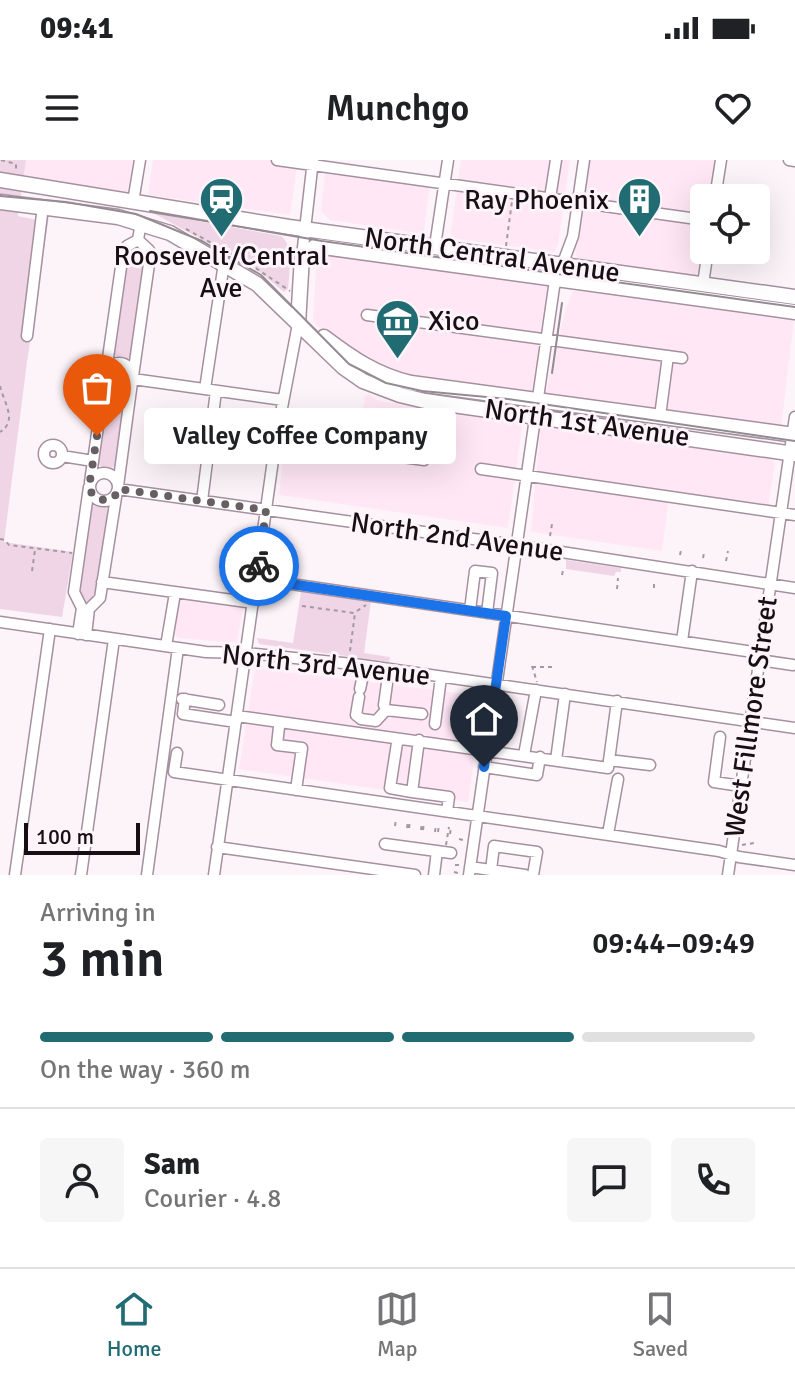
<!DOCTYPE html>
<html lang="en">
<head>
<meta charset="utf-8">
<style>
  body { margin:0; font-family:Signika,sans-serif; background:#f6f6f6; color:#202124; height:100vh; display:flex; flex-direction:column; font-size:30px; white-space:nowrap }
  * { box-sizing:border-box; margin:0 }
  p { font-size:26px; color:#757577 }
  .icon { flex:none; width:44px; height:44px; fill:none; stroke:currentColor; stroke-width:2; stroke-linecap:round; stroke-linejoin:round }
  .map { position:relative; height:715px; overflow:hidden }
  .panel { display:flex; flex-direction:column; background:#fff; flex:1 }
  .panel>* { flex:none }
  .fabs { position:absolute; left:690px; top:24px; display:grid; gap:16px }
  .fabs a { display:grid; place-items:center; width:80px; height:80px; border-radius:8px; background:#fff; box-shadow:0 8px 32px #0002; font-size:40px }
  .scale { position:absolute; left:24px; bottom:20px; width:116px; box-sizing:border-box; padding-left:8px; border:4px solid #160f14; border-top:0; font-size:22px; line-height:28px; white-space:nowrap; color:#160f14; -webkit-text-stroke:6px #fdf4fa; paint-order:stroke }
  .pin { position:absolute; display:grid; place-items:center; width:68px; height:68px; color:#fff; margin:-82px -34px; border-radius:50% 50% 50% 0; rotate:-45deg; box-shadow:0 0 8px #0007 }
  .pin .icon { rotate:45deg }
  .courier { position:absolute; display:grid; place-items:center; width:80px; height:80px; margin:-40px; border:6px solid #1a73e8; border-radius:50%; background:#fff; color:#222; box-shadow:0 2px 10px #0007 }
  .bubble { position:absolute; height:56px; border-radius:8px; background:#fff; box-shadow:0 8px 32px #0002; font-size:26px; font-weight:600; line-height:56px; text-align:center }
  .headline em { font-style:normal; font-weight:600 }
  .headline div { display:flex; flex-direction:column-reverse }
  .headline { display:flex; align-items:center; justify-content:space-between; height:136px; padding:0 40px }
  h1 { font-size:52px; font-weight:600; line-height:60px }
  .bar { display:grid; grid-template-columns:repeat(4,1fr); gap:12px 8px; align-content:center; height:96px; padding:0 40px }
  .bar i { height:10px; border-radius:6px; background:#e0e0e0 }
  .bar .on { background:#216c73 }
  .bar p { grid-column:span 4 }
  .line { display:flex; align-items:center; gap:20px; padding:0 40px; border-top:2px solid #e0e0e0 }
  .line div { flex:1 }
  .round { display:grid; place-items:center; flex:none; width:84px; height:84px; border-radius:8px; background:#f6f6f6 }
  .status { display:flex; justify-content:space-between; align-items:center; height:56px; padding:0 40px; background:#fff; direction:ltr }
  .status svg { height:22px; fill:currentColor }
  header { display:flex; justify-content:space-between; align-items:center; height:104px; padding:0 40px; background:#fff; font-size:36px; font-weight:600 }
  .tab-bar { display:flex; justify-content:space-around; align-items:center; height:112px; border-top:2px solid #e0e0e0; background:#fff; font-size:22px; color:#757577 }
  .tab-bar a { display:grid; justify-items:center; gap:4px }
  .tab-bar .on { color:#216c73 }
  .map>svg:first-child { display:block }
  .built { fill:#ffe7f6 }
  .green { fill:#efd5e6 }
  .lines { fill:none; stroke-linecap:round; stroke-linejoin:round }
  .minor-casing { stroke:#a5909e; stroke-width:13 }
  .major-casing { stroke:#a5909e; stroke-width:17 }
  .path { stroke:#a29aa0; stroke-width:2; stroke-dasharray:4 4; stroke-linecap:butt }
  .minor { stroke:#fff; stroke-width:10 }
  .major { stroke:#fff; stroke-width:14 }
  .tram { stroke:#948c92; stroke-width:2 }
  .done { stroke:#675f64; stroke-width:8; stroke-dasharray:0 14.4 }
  .route { stroke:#1a73e8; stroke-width:10 }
  .labels { text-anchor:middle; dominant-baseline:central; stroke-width:6; stroke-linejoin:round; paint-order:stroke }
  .poi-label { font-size:28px; fill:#160f14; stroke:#fdf4fa; text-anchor:end }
  .street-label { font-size:28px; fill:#160f14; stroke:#fdf4fa }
</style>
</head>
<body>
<div class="status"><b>09:41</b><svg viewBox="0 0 49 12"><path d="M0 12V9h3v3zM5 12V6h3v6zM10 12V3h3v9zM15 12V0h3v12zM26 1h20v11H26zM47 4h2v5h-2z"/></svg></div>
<header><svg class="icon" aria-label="menu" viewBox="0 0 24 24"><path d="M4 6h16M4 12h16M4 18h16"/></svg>Munchgo<svg class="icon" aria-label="heart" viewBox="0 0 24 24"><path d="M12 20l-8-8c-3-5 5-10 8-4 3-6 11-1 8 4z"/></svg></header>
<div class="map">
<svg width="795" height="715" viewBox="0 0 795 715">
  <rect width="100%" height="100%" fill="#fdf4fa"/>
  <path class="built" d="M26 0H133L128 31 125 34 62 25 24 15Z
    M153 0H298L290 55 148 35Z
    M461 0H570L558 85 554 92 450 78Z
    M590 0H714L710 38H704V80L697 115 581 101 578 99 575 91 579 79Z
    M325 12 430 25 424 71 418 73 330 60 321 51Z
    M317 92 548 122 532 231 526 234 387 214 323 172 313 162Z
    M573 131 630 136 794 160 781 267 545 235 565 151Z
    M369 234 377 240 413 247 516 261 522 267 508 368 279 335 285 281 358 291 365 236Z
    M544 265 770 297 775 303 767 354 669 339 662 391 531 372 540 270Z
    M179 427 241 436 243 448 237 483 178 478 173 472Z
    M255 508 483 536 468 642 239 609Z"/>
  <path class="green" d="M0 0H26L18 56 37 60 49 56 27 202 4 382 73 392 62 457 0 449Z
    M153 53 281 76C295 87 289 112 288 129L284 132 256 109Z
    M138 85 146 91 131 197 121 201 113 192 129 88Z
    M113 234H119L125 242 116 306 105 310 97 303 107 237Z
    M95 344H104L109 353 98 436 92 441 86 442 78 436 91 347Z
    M566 400 621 408V412H616L614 416 566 409Z
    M301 432 371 441 364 493 390 497 389 502 259 484 257 478 293 483Z"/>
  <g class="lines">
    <defs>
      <path id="minor" d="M277 0 704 60
        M789 0 795 1
        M550 38 556 0
        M715 38 721 0
        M133 42 140 0
        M435 86 448 0
        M302 96 313 0
        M703 124 708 90
        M367 155 682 198
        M27 176 43 46
        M105 217a14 14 0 1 1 28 0a14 14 0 1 1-28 0Z
        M106 212 123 93 127 86 138 80 141 62
        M133 216 150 97 149 90 138 80
        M133 219 283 240
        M205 229 224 103
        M660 256 668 196
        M276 279 424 300
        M44 294a9 9 0 1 1 18 0a9 9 0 1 1-18 0Z
        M62 296 93 301
        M481 309 795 355
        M90 327a14 14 0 1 1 28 0a14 14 0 1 1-28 0Z
        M90 322 105 218
        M118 326 132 222
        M118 329 516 385 795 428
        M202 341 216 231
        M257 419 760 493
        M102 422 254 443
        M470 450 475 411 492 413 487 453
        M0 462 206 492 246 493 362 505 795 568
        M78 474 82 448 74 432 89 327
        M86 475 89 449 100 438 117 331
        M682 481 692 411
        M166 486 175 433
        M759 500 793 505
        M389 509 384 545 386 550 422 554
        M360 529 365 506
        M359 537 356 555 361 559 376 561 386 550
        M182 539 219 545
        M185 539 183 554 236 562
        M237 556 608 608 617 541
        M435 564 441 517
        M279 567 277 585 302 588 296 630
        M720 577 714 622 741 626
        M419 580 412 632 449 637 447 651
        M397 583 390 628 412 632
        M177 593 174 612 719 691 739 697 795 705
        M524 595 536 530
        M556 600 565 534
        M609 600 650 605
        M484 607 537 615 540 597
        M608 674 618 619
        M385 684 451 693
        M217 687 415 715
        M470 707 525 715
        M491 710 494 686 537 692 533 715
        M15 715 50 469
        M81 715 114 479
        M147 715 178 488
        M214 715 276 279 298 164
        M434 715 437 691
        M469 715 554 127 573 76 584 0
        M728 715 795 257"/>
      <path id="major" d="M0 20 289 67 795 137
        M0 42 118 57 170 73 257 124 343 207 363 221 400 235 425 241 795 294
        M298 164 302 96 316 86 795 152
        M324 177C352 198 376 215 411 223L795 275"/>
    </defs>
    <use href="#minor" class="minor-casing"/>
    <use href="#major" class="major-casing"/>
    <path class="path" d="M1 0 16 4V11
      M186 69 248 103 290 131
      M506 86 512 41
      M0 226C4 243 18 261 0 272
      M550 376 552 364
      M0 379 5 380 9 385 72 393
      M680 395 681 390
      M703 398 704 393
      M726 401 728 391
      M32 411 35 390
      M562 415 563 410
      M654 428V423
      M617 429 618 418
      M302 446 354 453 366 445
      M350 491 355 453
      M532 506 537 522
      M532 507H552
      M395 666 396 659
      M407 668 408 661
      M409 668 410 661
      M421 670 422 663
      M423 670 424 663
      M435 672 436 665
      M438 672 439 665
      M450 674 451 667
      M459 679 463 680
      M446 685 449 667
      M742 685 754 683
      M455 705H459
      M454 712 458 713"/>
    <use href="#minor" class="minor"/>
    <use href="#major" class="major"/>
    <path class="tram" d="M0 36 66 42 136 54 202 81 261 115 349 204 386 223 422 231 508 239 795 281
      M150 51 322 81 795 147
      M552 213 562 143"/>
  </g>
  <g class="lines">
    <path class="done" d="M97 276 89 327 93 336 106 341 115 336 118 329 266 350 259 406"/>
    <path class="route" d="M259 406 257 419 506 456 484 607"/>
  </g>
  <defs>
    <symbol id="station-pin" viewBox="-11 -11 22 30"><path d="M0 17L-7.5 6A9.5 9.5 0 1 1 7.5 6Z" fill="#216c73" stroke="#fdf4fa"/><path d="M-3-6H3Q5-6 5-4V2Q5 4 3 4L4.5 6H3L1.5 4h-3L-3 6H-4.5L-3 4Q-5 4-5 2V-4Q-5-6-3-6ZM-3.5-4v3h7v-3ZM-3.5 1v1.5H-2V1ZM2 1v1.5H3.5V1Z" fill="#fff"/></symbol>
    <symbol id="building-pin" viewBox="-11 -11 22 30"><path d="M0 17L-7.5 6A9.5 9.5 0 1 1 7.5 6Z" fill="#216c73" stroke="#fdf4fa"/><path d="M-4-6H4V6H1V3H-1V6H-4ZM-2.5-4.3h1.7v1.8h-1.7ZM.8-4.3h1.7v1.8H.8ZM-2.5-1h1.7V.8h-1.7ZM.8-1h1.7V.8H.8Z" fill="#fff"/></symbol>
    <symbol id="museum-pin" viewBox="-11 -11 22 30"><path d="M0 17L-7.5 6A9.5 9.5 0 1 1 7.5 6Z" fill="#216c73" stroke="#fdf4fa"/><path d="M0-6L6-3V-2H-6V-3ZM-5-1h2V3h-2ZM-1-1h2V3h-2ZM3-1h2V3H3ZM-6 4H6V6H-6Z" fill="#fff"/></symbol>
  </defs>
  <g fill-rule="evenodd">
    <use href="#station-pin" x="196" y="14" width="51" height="69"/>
    <use href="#building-pin" x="614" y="14" width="51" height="69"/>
    <use href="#museum-pin" x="372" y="136" width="51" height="69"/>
  </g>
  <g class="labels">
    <g class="poi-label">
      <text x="609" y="40">Ray Phoenix</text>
      <text x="221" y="96" text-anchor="middle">Roosevelt/Central<tspan x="221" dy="32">Ave</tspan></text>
      <text x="428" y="161" text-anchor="start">Xico</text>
    </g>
    <g class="street-label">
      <text transform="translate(492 95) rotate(8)">North Central Avenue</text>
      <text transform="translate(587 263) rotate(8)">North 1st Avenue</text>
      <text transform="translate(457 377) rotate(8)">North 2nd Avenue</text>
      <text transform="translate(326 505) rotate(6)">North 3rd Avenue</text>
      <text transform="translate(751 557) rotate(-82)">West Fillmore Street</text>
    </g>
  </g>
</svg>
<div class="fabs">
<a><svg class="icon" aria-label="locate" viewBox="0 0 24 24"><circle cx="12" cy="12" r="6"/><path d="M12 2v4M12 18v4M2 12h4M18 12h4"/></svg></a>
</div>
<div class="scale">100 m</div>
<div class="pin" style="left:97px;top:276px;background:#ea580c"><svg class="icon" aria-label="bag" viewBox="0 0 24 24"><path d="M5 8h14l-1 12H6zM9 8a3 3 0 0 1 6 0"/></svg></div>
<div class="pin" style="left:484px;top:607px;background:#1f2937"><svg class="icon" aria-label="home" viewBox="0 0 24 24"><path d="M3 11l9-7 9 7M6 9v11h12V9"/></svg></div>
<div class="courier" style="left:259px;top:406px"><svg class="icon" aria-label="bike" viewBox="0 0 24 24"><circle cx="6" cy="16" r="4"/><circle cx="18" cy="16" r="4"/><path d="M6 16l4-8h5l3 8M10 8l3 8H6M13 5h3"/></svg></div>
<div class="bubble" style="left:144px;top:248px;width:312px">Valley Coffee Company</div>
</div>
<section class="panel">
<div class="headline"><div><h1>3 min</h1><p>Arriving in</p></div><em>09:44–09:49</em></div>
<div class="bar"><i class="on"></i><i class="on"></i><i class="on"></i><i></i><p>On the way · 360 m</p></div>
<div class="line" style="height:144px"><a class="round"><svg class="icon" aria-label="person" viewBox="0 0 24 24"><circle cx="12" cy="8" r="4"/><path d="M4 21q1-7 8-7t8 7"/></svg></a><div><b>Sam</b><p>Courier · 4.8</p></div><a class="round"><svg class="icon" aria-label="chat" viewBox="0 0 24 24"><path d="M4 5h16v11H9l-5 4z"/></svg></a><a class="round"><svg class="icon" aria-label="phone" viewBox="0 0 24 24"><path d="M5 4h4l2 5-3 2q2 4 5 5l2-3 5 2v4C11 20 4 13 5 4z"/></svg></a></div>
</section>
<nav class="tab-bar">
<a class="on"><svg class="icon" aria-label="home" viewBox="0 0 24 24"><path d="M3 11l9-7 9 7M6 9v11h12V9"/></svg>Home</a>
<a><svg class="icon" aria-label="map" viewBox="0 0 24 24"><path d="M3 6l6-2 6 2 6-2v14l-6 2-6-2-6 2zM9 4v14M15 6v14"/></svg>Map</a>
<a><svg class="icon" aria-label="saved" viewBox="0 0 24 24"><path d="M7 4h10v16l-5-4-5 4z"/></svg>Saved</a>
</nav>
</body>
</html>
